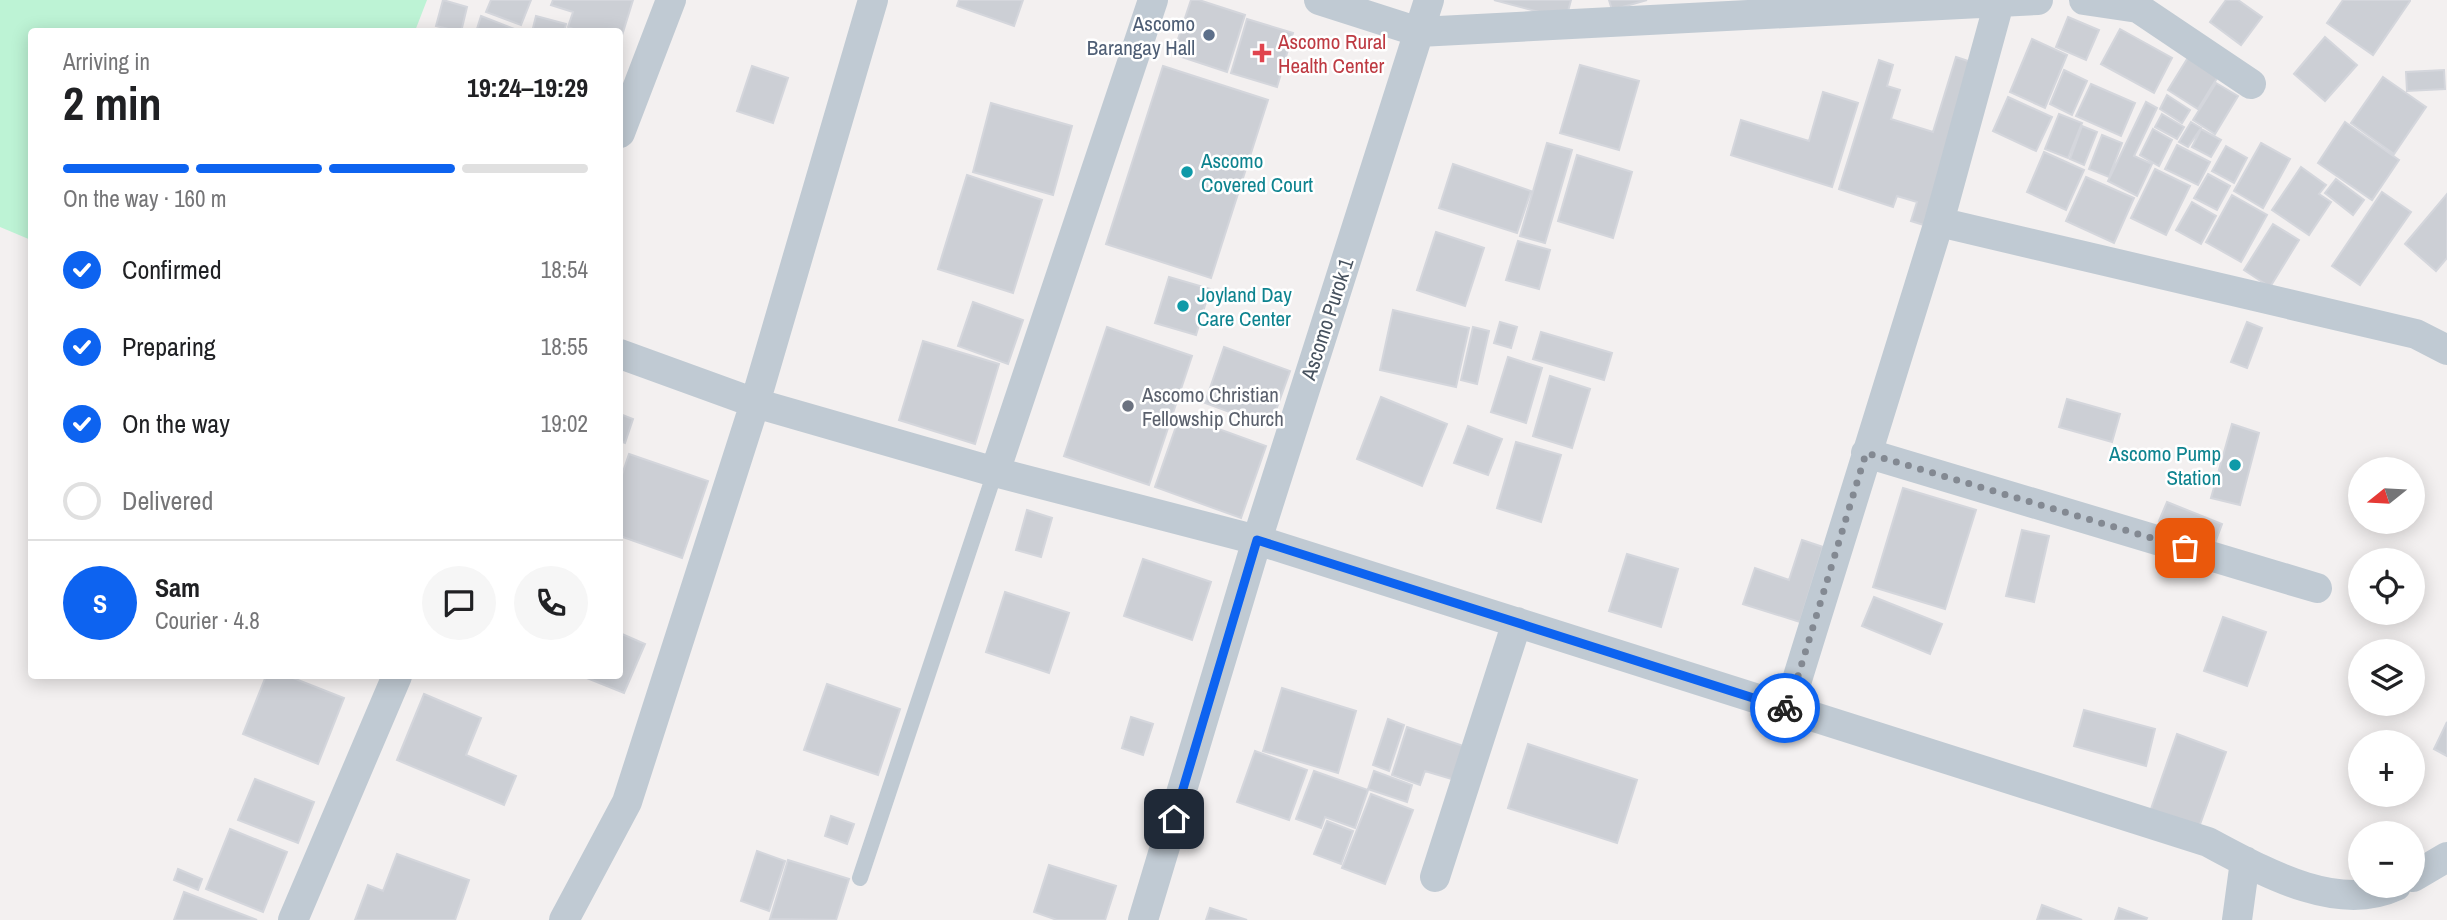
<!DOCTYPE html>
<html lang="en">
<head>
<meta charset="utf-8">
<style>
  body { margin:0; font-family:"Archivo Narrow",sans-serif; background:#f6f6f6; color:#202124; height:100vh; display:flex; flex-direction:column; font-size:26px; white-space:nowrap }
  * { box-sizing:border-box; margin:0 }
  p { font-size:23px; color:#757577 }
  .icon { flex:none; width:38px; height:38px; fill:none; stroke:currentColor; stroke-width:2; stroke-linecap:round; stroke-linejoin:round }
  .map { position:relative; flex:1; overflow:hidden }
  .side { position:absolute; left:28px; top:28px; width:595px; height:651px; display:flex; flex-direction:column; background:#fff; border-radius:7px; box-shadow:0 4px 18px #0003 }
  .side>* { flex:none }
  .needle { width:46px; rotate:252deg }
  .tools { position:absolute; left:2348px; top:457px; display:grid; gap:14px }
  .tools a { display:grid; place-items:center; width:77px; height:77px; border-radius:50%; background:#fff; box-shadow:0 4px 18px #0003; font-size:35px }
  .pin { position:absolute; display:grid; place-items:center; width:60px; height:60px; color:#fff; margin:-30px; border-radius:14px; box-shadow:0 4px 10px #0006 }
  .courier { position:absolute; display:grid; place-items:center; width:70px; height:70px; margin:-35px; border:5px solid #0d63f0; border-radius:50%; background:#fff; color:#222; box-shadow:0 2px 9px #0007 }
  .head em { font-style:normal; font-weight:800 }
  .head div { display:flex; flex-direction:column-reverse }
  .head { display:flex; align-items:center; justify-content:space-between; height:119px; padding:0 35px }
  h1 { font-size:46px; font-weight:800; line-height:52px }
  .bar { display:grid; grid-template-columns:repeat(4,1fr); gap:10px 7px; align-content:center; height:84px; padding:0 35px }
  .bar i { height:9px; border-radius:5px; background:#e0e0e0 }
  .bar .active { background:#0d63f0 }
  .bar p { grid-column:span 4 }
  .line { display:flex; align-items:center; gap:18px; padding:0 35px; border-top:2px solid #e0e0e0 }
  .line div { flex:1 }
  .round { display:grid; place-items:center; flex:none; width:74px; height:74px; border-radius:37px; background:#f6f6f6 }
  ol { padding:0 35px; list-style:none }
  li { display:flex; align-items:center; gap:21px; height:77px }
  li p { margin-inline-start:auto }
  li .icon { padding:7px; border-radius:50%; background:#0d63f0; color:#fff; stroke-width:4 }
  li:last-child { color:#757577 }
  li i { width:38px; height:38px; border:4px solid #e0e0e0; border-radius:50% }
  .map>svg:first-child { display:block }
  .green { fill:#bdf3d5 }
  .building { fill:#cccfd5; stroke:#d4d6dc; stroke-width:2 }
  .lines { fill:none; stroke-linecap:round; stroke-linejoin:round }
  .service { stroke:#c0cad3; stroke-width:16 }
  .minor { stroke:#c0cad3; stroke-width:30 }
  .done { stroke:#838992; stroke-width:7; stroke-dasharray:0 12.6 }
  .route { stroke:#0d63f0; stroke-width:9 }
  .service-dot { fill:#5c6f8a; stroke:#fff; stroke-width:2.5 }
  .health-dot { fill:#e0444e; stroke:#fff; stroke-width:2.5 }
  .culture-dot { fill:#0f9aa8; stroke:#fff; stroke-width:2.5 }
  .worship-dot { fill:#6b7280; stroke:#fff; stroke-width:2.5 }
  .labels { text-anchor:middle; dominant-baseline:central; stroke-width:5; stroke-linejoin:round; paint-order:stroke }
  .service-label { font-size:21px; fill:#4e5e75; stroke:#fff; text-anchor:end }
  .health-label { font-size:21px; fill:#be3a42; stroke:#fff; text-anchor:start }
  .culture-label { font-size:21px; fill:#0d838f; stroke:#fff; text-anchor:start }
  .street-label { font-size:21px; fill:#47525f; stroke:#fff }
  .worship-label { font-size:21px; fill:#5b616d; stroke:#fff; text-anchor:start }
</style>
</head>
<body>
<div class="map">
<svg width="2447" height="920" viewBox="0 0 2447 920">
  <rect width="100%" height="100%" fill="#f3f0f0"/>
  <path class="green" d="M0 0H427L415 31 32 32 31 240 0 227Z"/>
  <path class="building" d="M443 0 467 7 461 32 436 26Z
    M491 0H531L521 25 486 12Z
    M553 0H633L620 42V32H581L568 27 573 12 551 5Z
    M959 0H1023L1014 26 957 6Z
    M1191 0H1199L1245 15 1227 72 1173 54Z
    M1494 0H1571L1566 19Z
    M1609 0H1647L1612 10Z
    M2226 0H2238L2262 17 2241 45 2210 22Z
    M2343 0H2410V1L2373 55 2327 23Z
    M481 16 517 30V32H476Z
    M536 16 566 24 564 32H532Z
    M2068 17 2099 30 2086 60 2056 47Z
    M1247 19 1293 33 1277 87 1231 73Z
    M2120 29 2172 58 2154 93 2101 64Z
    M2325 37 2357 65 2325 101 2294 74Z
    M2032 39 2067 55 2045 108 2010 92Z
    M2189 56 2219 75 2198 109 2168 90Z
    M1956 57 1980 65 1930 227 1911 221 1917 202 1897 196 1893 207 1839 189 1879 60 1893 65 1887 86 1900 90 1891 119 1933 132Z
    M1580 65 1639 81 1619 150 1560 133Z
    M752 66 788 78 773 123 737 111Z
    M1163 66 1268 100 1211 278 1106 244Z
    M2064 70 2087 81 2072 115 2050 104Z
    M2444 70 2445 89 2407 91 2406 72Z
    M2383 77 2426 107 2394 154 2351 123Z
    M2216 83 2238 96 2215 134 2193 120Z
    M2091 84 2135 103 2121 136 2076 116Z
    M1823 92 1858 103 1832 187 1731 155 1741 120 1809 141Z
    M2167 95 2190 110 2182 123 2160 109Z
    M2008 97 2052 117 2036 151 1993 131Z
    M2146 102 2157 108 2134 156 2152 164 2137 196 2108 181Z
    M991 103 1072 126 1053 195 973 172Z
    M2059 114 2082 123 2068 158 2045 149Z
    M2162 114 2184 127 2177 139 2155 127Z
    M2191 122 2201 128 2188 147 2179 142Z
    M2345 122 2399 160 2372 200 2318 163Z
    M2082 126 2097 132 2084 165 2070 159Z
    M2153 129 2172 140 2159 166 2140 155Z
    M2201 129 2221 140 2211 157 2192 147Z
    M2102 135 2122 143 2109 177 2089 169Z
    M1547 143 1572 150 1545 243 1520 236Z
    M2261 143 2290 159 2263 208 2234 191Z
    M2177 145 2210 162 2198 185 2165 169Z
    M2226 146 2247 158 2234 183 2212 171Z
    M2044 152 2084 170 2066 210 2027 192Z
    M1577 155 1632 172 1613 238 1558 221Z
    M1453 164 1531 191 1517 233 1439 208Z
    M2301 167 2326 185 2319 194 2331 202 2309 235 2272 210Z
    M2155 169 2190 186 2166 235 2131 218Z
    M2208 174 2230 186 2217 210 2194 198Z
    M967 175 1042 200 1013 293 938 269Z
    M2086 177 2134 198 2114 243 2066 221Z
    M2336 179 2364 200 2353 215 2325 193Z
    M2382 192 2411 212 2360 285 2332 266Z
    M2447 194V258L2436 271 2405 244Z
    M2232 195 2267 215 2241 262 2206 242Z
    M2192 202 2216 216 2201 244 2176 230Z
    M2273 224 2299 240 2270 287 2244 270Z
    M1436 232 1484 248 1465 306 1417 290Z
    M1518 241 1550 250 1539 289 1506 280Z
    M1169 277 1210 289 1196 335 1155 323Z
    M973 302 1023 320 1008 364 958 346Z
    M1393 310 1469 328 1456 387 1380 370Z
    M1500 322 1517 327 1511 348 1494 343Z
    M2247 322 2262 328 2247 368 2231 362Z
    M1107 327 1192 356 1149 485 1064 456Z
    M1473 327 1489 331 1477 384 1461 380Z
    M1541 332 1612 353 1604 380 1533 359Z
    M923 341 999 364 975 444 899 420Z
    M1224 347 1290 371 1270 427 1205 403Z
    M1508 357 1542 368 1526 423 1491 412Z
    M1550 376 1590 389 1572 448 1533 436Z
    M1381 397 1447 424 1422 486 1357 459Z
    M2067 399 2120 414 2112 442 2059 427Z
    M620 414 633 419 625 443 620 441Z
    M1180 415 1266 446 1241 518 1155 487Z
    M2232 424 2259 433 2240 505 2211 498Z
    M1468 426 1502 439 1488 475 1454 463Z
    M1516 442 1561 455 1541 522 1497 508Z
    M629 454 708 481 682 558 620 536V481Z
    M1903 488 1976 510 1945 609 1873 587Z
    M2167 502 2222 524 2215 543 2159 521Z
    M1027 510 1052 518 1041 557 1016 550Z
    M2022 530 2049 536 2034 602 2006 596Z
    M1802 540 1823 547 1800 622 1743 604 1755 568 1789 580Z
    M1627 554 1678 569 1661 627 1609 611Z
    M1143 559 1211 582 1192 640 1124 616Z
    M1005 592 1069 613 1049 673 986 652Z
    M1874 597 1942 624 1930 654 1862 626Z
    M2223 617 2266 632 2247 686 2204 671Z
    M622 634 645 644 624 693 582 676H620V640Z
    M266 676H288L344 698 318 764 243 734Z
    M827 684 900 709 878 775 804 750Z
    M1282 688 1356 711 1338 773 1263 751Z
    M424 694 481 718 466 755 516 776 504 805 397 760Z
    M2084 710 2155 729 2146 766 2074 746Z
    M1131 717 1153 724 1143 755 1122 748Z
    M1388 719 1404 725 1389 771 1373 765Z
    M2447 722V756L2434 749Z
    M1407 727 1475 750 1465 783 1425 771 1420 785 1392 775Z
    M2177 734 2226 752 2198 830 2150 812Z
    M1528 744 1637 780 1617 843 1508 808Z
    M1255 751 1307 770 1289 820 1237 802Z
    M1314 771 1368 790 1355 828 1325 817 1321 828 1296 819Z
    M1374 771 1412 785 1407 802 1368 789Z
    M255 779 314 802 298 843 238 820Z
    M1371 794 1413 810 1385 884 1342 868Z
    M831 816 854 824 847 844 825 836Z
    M1327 821 1353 831 1341 864 1314 854Z
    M230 829 287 852 263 912 206 889Z
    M757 851 785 861 769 911 741 901Z
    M397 854 469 880 455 920H355L368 885 383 891Z
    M788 860 849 879 836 920 770 919Z
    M1049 865 1116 886 1105 920H1057L1034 912Z
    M178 869 202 879 198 890 174 880Z
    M184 892 257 920H174Z
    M2042 905 2082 920H2037Z
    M1210 908 1247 920H1206Z
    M2119 908 2147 918 2146 920H2115Z"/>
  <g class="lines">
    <path class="service" d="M860 878 995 472"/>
    <path class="minor" d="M1319 0 1419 32 2038 0
      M2084 0 2138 8 2251 84
      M620 133 671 0
      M1939 222 2416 334 2447 350
      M620 354 755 403 995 472 1257 540 2208 842C2261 870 2336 914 2396 886
      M1866 453 2317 588
      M995 472 1153 0
      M1788 709 1939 222 1999 3
      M1435 877 1517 622
      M2413 877 2447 857
      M293 920 397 676
      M564 920 627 802 755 403 873 0
      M1143 920 1257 540 1429 0
      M2237 920 2245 861"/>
  </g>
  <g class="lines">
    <path class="done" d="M1785 708 1788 709 1866 453 2185 548"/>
    <path class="route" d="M1174 819 1257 540 1785 708"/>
  </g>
  <circle class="service-dot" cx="1209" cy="35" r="7"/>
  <path class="health-dot" d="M1258.5 42.5h7v7h7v7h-7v7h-7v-7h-7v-7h7z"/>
  <g class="culture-dot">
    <circle cx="1187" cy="172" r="7"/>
    <circle cx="1183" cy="306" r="7"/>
    <circle cx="2235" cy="465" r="7"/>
  </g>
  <circle class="worship-dot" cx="1128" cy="406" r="7"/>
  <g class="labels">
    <g class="service-label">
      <text x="1195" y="23">Ascomo<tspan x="1195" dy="24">Barangay Hall</tspan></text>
    </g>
    <g class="health-label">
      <text x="1278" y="41">Ascomo Rural<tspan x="1278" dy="24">Health Center</tspan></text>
    </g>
    <g class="culture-label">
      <text x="1201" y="160">Ascomo<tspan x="1201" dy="24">Covered Court</tspan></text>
      <text x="1197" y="294">Joyland Day<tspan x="1197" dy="24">Care Center</tspan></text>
      <text x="2221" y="453" text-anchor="end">Ascomo Pump<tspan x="2221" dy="24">Station</tspan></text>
    </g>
    <g class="street-label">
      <text transform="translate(1327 319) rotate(-72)">Ascomo Purok 1</text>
    </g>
    <g class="worship-label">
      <text x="1142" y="394">Ascomo Christian<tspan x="1142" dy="24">Fellowship Church</tspan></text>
    </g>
  </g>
</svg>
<div class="tools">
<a><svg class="needle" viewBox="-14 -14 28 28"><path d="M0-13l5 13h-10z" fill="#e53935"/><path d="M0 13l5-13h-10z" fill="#757577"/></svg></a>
<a><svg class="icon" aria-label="locate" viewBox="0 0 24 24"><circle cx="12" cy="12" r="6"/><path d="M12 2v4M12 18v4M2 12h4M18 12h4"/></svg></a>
<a><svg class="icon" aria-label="layers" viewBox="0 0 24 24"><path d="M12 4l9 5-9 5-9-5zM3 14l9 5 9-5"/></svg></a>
<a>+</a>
<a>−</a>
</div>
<div class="pin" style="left:2185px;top:548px;background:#ea580c"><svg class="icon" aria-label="bag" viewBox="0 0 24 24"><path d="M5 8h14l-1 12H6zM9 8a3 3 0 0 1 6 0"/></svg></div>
<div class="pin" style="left:1174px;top:819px;background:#1f2937"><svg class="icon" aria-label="home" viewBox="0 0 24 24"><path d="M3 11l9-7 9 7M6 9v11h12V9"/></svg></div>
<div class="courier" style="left:1785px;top:708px"><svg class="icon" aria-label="bike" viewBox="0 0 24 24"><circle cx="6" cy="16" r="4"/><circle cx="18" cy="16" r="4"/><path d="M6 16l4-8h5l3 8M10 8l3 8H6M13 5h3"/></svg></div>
<section class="side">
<div class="head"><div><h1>2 min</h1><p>Arriving in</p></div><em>19:24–19:29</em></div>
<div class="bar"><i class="active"></i><i class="active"></i><i class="active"></i><i></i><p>On the way · 160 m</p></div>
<ol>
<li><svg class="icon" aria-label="check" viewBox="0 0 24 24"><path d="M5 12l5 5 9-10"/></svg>Confirmed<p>18:54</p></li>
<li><svg class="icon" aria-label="check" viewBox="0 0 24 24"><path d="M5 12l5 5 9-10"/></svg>Preparing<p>18:55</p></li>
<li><svg class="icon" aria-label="check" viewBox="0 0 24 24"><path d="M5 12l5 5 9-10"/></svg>On the way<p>19:02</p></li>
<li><i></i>Delivered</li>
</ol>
<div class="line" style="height:126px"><b class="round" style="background:#0d63f0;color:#fff">S</b><div><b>Sam</b><p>Courier · 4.8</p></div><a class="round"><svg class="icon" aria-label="chat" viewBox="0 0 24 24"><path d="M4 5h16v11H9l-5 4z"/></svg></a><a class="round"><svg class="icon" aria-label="phone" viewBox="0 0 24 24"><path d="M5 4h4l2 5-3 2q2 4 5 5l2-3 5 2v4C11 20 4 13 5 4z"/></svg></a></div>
</section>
</div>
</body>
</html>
